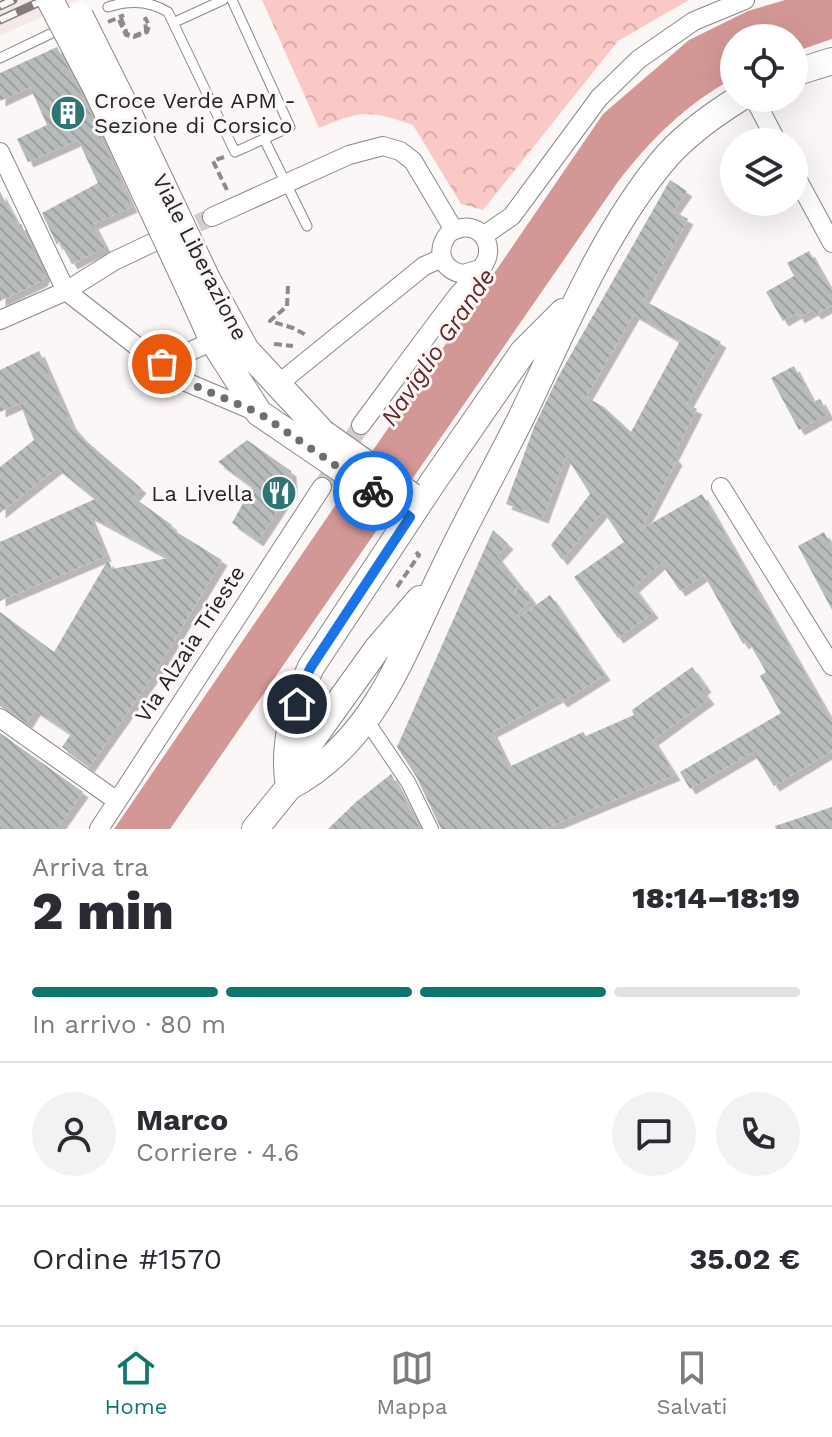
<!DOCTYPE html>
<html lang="it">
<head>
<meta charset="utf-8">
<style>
  body { margin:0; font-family:"Work Sans",sans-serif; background:#f2f2f3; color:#2b2b33; height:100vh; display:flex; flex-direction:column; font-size:30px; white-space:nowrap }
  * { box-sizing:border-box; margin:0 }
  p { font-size:26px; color:#7c7c81 }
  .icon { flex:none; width:44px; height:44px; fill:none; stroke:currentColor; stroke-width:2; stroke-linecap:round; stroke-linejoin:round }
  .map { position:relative; height:829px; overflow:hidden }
  .details { display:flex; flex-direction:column; background:#fff; flex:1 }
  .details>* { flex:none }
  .buttons { position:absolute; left:720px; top:24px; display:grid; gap:16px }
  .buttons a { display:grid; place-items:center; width:88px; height:88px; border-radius:50%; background:#fff; box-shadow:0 8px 32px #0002; font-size:40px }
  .pin { position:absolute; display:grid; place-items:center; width:68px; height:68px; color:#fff; margin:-34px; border:4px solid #fff; border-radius:50%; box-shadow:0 2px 8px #0007 }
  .courier { position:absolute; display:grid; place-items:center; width:80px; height:80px; margin:-40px; border:6px solid #1a73e8; border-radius:50%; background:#fff; color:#222; box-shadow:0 2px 10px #0007 }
  .head em { font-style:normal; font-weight:800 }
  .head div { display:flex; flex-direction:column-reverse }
  .head { display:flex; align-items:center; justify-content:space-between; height:136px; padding:0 32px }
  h1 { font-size:52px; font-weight:800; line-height:60px }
  .bar { display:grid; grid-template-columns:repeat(4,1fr); gap:12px 8px; align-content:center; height:96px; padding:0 32px }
  .bar i { height:10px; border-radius:6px; background:#e1e1e2 }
  .bar .current { background:#0f766e }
  .bar p { grid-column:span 4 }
  .line { display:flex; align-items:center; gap:20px; padding:0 32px; border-top:2px solid #e1e1e2 }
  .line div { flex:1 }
  .round { display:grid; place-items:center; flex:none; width:84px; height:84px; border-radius:42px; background:#f2f2f3 }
  .tabs { display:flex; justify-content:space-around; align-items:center; height:112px; border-top:2px solid #e1e1e2; background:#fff; font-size:22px; color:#7c7c81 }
  .tabs a { display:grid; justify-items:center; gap:4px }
  .tabs .current { color:#0f766e }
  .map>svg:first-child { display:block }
  .built { fill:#f6e8e7 }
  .park { fill:url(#park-crowns) }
  .water { fill:#d39896 }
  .building { fill:url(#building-back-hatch); fill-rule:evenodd; filter:url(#shadow) }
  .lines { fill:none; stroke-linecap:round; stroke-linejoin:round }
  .minor-tunnel { stroke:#d1cdcd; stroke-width:18; stroke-dasharray:18 9; stroke-linecap:butt }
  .service-casing { stroke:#8b8786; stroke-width:11 }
  .pedestrian-casing { stroke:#8b8786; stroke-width:16 }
  .minor-casing { stroke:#8b8786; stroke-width:20 }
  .secondary-casing { stroke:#8b8786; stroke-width:28 }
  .path { stroke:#8e8a8a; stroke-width:4; stroke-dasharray:8 4; stroke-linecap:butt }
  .service { stroke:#fff; stroke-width:9 }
  .pedestrian { stroke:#fff; stroke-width:14 }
  .minor { stroke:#fff; stroke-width:18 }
  .secondary { stroke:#fff; stroke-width:26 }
  .rail-casing { stroke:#817e7e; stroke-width:9 }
  .rail { stroke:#fcf7f7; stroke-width:6; stroke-dasharray:18; stroke-linecap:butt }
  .secondary-bridge-casing { stroke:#8b8786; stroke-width:28; stroke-linecap:butt }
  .path-bridge { stroke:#8e8a8a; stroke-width:4; stroke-dasharray:8 4; stroke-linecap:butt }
  .secondary-bridge { stroke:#fff; stroke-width:26 }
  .done { stroke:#706d6d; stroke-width:8; stroke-dasharray:0 14.4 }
  .route { stroke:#1a73e8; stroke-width:10 }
  .labels { text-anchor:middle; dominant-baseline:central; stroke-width:6; stroke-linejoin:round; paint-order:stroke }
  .poi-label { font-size:22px; fill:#252323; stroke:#fcf7f7; text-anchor:start }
  .street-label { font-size:22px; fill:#252323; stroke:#fcf7f7 }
  .water-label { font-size:24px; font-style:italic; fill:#692326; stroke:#fcf7f7 }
</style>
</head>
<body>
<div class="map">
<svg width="832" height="829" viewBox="0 0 832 829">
  <defs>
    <pattern id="park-crowns" width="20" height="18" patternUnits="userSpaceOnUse" patternTransform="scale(2)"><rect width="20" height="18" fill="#fac9c6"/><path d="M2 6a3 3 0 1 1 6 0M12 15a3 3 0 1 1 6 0" fill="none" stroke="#d6acaa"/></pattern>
    <pattern id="building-back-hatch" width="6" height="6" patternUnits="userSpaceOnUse" patternTransform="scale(2)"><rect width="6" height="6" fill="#b7bbbb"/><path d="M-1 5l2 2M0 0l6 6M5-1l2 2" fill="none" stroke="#9da0a0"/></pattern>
    <filter id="shadow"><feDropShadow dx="5.5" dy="5.5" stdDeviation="0" flood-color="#0004"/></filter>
  </defs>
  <rect width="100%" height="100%" fill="#fcf7f7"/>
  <path class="built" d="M0 0H78L0 36Z"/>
  <path class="park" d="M262 0H689L618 41 483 210 461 204 413 125C367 110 364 110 319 128Z"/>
  <path class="water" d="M785 0H832V39L794 52V38H734V78C686 104 650 140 617 183L170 829H114L603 114 689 40 748 11Z"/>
  <path class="building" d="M57 47 83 97 132 207 93 224 105 247 72 264 59 241 57 245 42 213 98 183 78 140 28 162 17 139 47 125 30 87 0 101V73Z
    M670 180 687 191 673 211 688 219 643 300 721 342 687 404 697 409 673 456 677 460 640 530 702 494 832 721V751L774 786 753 752 690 789 680 772 781 713 760 676 766 672 748 641 743 644 704 575 680 591 661 563 634 587 653 613 618 638 574 577 624 542 603 511 562 560 551 545 590 494 566 456 543 518 506 504 534 427 557 379ZM634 314 680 341 631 432 604 407 586 397Z
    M0 192 18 225 21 224 45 275 42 281 0 301Z
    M809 251 832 292V305L816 314 813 310 799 318 797 313 783 321 766 292 794 276 787 263Z
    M39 351 71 424 85 440 141 488 133 497 172 525 170 528 222 560 151 679 89 767 62 747 71 734 35 710 27 723 0 706V612L54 652 108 560 112 569 169 558 89 515 106 556 0 601V542L95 499 57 468 0 513V467L34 440 20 403 0 412V370Z
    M794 366 813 402 820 399 828 414 799 430 771 378Z
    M247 440 291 471 292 489 258 541 232 523 252 487 218 462Z
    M493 530 508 544 497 556 518 583 514 594 521 585 531 599 517 615 519 617 550 595 605 675 562 702 558 697 492 732 509 767 583 732 586 736 634 715 632 710 692 667 706 687 702 690 709 699 653 740 675 775 544 829H441L417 778 397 747Z
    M824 532 832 547V610L798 546Z
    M0 733 83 792 57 829H0Z
    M391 774 420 829H328L356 802Z
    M832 807V829H776L775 826Z"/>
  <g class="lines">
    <path class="minor-tunnel" d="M173 234 212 217
      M322 487 361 425"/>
    <defs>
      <path id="service" d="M108 7C129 0 150 1 168 12L235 152 290 127 232 0
        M175 22 223 0
        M0 58 50 34
        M264 139 307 226"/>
      <path id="pedestrian" d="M366 720 408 782 431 829"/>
      <path id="minor" d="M754 98 777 142
        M0 152 66 291 179 379 259 413
        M794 173 832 243
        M212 217 349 155 383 146 400 151 413 161 454 230
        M483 236 512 216 599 98 639 59 694 21 745 0
        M0 320 66 291 114 261 152 243
        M145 350 184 354 213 341
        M277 385 424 266 442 258
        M361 425C393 382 424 339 457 296 466 285 482 272 487 258 490 248 487 237 478 231 468 225 459 227 449 233 435 250 441 270 463 274L480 269
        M721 487 832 666
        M0 718 117 801
        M99 829 322 487"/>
      <path id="secondary" d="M794 73 832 61
        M207 279 246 350 323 433
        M189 288 213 341 259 413 312 449
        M289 787C375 741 401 656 441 575 466 522 495 470 521 418 562 334 601 236 661 163 682 137 711 116 740 98
        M289 787C282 747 294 702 311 667L433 482 523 352 563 312
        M255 829 289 787 306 748 377 649 420 599"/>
    </defs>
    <use href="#service" class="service-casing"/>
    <use href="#pedestrian" class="pedestrian-casing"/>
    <use href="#minor" class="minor-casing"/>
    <use href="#secondary" class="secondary-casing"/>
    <path class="path" d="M121 18 127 34 134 36 146 31 145 19
      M119 20 126 35 134 37 147 32 149 26 145 17
      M224 157 213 161 227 190
      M288 286 287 306 270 321 293 328 308 336
      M274 344 293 346
      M397 587 419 555 416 552"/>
    <use href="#service" class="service"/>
    <use href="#pedestrian" class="pedestrian"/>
    <use href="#minor" class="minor"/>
    <use href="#secondary" class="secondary"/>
    <defs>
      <path id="rail" d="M0 6 13 0
        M0 20 44 0"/>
    </defs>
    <use href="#rail" class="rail-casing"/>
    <use href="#rail" class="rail"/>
    <defs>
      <path id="secondary-bridge" d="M50 0 97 90 189 288
        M80 16 126 108 207 279
        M323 433 412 496
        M312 449 402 511"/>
    </defs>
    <use href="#secondary-bridge" class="secondary-bridge-casing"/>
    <path class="path-bridge" d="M108 22 124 15"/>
    <use href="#secondary-bridge" class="secondary-bridge"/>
  </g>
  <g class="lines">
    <path class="done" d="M162 364 179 379 259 413 373 491"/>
    <path class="route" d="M297 704 299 691 311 667 410 517 373 491"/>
  </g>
  <defs>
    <symbol id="building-disc" viewBox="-11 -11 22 22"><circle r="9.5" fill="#2d7673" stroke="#fcf7f7"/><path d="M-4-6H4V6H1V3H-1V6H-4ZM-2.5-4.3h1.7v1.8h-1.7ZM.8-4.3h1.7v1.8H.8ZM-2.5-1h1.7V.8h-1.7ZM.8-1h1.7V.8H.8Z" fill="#fff"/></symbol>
    <symbol id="restaurant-disc" viewBox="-11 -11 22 22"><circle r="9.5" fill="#2d7673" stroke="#fcf7f7"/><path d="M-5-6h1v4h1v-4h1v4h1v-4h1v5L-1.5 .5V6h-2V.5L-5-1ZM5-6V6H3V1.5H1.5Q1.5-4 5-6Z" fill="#fff"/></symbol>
  </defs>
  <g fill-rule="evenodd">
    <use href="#building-disc" x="48" y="93" width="40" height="40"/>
    <use href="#restaurant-disc" x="259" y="473" width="40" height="40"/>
  </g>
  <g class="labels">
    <g class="poi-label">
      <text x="94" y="100">Croce Verde APM -<tspan x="94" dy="25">Sezione di Corsico</tspan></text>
      <text x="253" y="493" text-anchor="end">La Livella</text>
    </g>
    <g class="street-label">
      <text transform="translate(200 257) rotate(63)">Viale Liberazione</text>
      <text transform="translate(190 644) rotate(-57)">Via Alzaia Trieste</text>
    </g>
    <g class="water-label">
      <text transform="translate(438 347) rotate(-56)">Naviglio Grande</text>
    </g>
  </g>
</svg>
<div class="buttons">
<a><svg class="icon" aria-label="locate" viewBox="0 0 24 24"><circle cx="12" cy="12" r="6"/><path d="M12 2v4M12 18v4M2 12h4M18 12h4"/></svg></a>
<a><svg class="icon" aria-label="layers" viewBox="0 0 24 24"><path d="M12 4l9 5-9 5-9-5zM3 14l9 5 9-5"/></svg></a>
</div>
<div class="pin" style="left:162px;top:364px;background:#ea580c"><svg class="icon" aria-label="bag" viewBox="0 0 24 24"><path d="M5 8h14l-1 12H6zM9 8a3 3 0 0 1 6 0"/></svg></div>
<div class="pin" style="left:297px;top:704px;background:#1f2937"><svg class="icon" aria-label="home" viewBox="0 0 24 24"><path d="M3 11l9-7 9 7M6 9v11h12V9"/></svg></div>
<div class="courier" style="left:373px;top:491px"><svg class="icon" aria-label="bike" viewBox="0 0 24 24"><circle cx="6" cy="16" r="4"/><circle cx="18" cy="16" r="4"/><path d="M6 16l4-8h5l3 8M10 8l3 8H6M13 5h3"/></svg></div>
</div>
<section class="details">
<div class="head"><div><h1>2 min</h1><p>Arriva tra</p></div><em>18:14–18:19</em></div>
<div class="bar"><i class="current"></i><i class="current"></i><i class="current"></i><i></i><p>In arrivo · 80 m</p></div>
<div class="line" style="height:144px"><a class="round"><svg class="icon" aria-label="person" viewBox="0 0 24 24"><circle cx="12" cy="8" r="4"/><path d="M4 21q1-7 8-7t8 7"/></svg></a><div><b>Marco</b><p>Corriere · 4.6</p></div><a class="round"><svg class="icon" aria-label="chat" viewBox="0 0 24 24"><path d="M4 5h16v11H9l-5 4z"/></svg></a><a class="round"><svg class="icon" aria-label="phone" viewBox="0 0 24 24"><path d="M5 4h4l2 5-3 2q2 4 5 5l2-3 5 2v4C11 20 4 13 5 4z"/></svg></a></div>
<div class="line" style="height:104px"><div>Ordine #1570</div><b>35.02 €</b></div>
</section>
<nav class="tabs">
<a class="current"><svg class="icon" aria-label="home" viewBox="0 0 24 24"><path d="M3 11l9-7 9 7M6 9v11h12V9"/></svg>Home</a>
<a><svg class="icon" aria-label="map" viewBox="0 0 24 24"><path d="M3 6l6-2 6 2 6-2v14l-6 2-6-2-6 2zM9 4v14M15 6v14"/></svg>Mappa</a>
<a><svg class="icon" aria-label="saved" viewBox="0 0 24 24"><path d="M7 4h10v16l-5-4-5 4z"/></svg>Salvati</a>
</nav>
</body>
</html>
